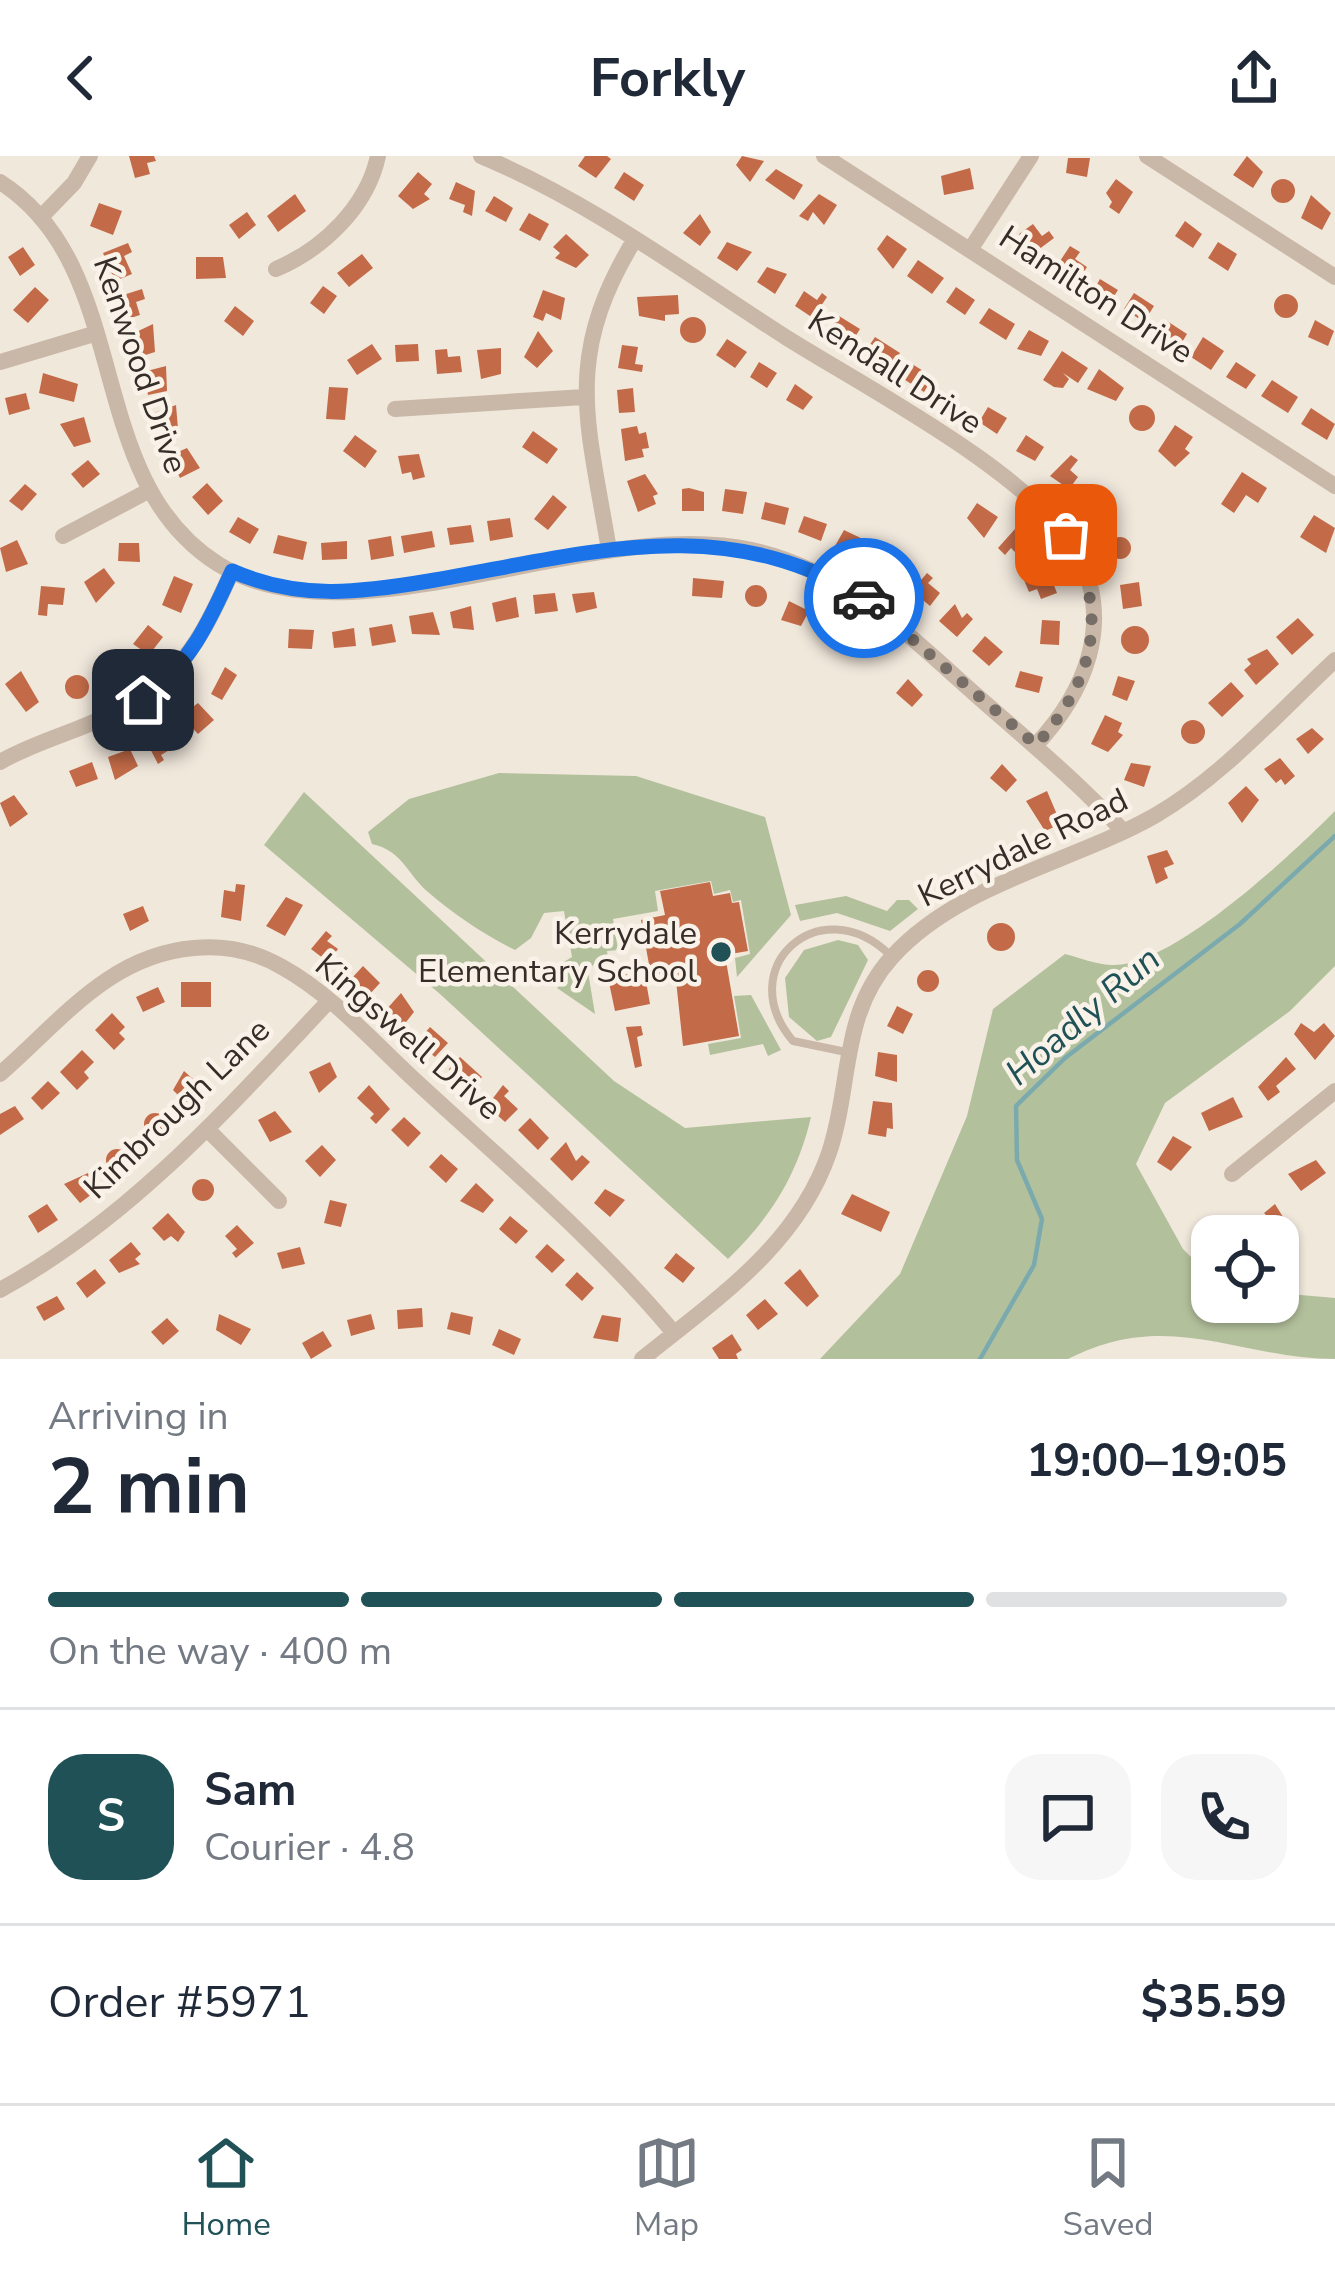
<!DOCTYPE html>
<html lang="en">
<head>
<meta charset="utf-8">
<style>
  body { margin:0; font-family:"Nunito Sans",sans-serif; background:#f6f6f7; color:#1f2937; height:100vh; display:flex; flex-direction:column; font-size:45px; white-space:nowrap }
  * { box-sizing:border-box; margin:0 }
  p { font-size:39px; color:#747a83 }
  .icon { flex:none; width:66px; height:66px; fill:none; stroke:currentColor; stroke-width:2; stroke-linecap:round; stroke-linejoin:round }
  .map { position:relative; height:1203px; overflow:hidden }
  .side { display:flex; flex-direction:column; background:#fff; flex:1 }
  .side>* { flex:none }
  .controls { position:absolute; left:1191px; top:1059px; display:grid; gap:24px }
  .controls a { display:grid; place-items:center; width:108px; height:108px; border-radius:24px; background:#fff; box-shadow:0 3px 9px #0004; font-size:60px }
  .pin { position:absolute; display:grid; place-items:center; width:102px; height:102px; color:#fff; margin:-51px; border-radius:24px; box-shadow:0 6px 18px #0006 }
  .courier { position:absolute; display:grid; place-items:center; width:120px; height:120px; margin:-60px; border:9px solid #1a73e8; border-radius:50%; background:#fff; color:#222; box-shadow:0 3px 15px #0007 }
  .head em { font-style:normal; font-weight:700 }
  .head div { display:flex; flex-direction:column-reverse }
  .head { display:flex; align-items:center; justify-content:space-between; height:204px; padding:0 48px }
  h1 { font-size:78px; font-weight:700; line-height:90px }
  .bar { display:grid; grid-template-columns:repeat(4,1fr); gap:18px 12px; align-content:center; height:144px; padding:0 48px }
  .bar i { height:15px; border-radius:9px; background:#e0e1e3 }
  .bar .current { background:#1f5157 }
  .bar p { grid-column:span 4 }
  .line { display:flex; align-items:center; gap:30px; padding:0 48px; border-top:3px solid #e0e1e3 }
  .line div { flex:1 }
  .round { display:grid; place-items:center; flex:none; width:126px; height:126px; border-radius:36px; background:#f6f6f7 }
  header { display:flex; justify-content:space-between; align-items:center; height:156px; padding:0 48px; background:#fff; font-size:54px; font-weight:700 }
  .tabs { display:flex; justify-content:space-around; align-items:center; height:168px; border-top:3px solid #e0e1e3; background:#fff; font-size:33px; color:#747a83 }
  .tabs a { display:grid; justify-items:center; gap:6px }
  .tabs .current { color:#1f5157 }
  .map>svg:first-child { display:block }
  .green { fill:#b3c09c }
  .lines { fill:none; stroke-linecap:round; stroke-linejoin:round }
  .stream { stroke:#7baaae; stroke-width:4.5 }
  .building { fill:#c36b48 }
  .lane { stroke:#c9b8a8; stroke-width:8 }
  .street { stroke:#c9b8a8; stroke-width:16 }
  .done { stroke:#776e67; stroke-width:12; stroke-dasharray:0 21.6 }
  .route { stroke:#1a73e8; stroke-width:15 }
  .poi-dot { fill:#1f5157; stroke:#f9f2e8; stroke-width:4.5 }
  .labels { text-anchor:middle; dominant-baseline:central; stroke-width:9; stroke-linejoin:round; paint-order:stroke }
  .street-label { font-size:33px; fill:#362d28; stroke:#f9f2e8 }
  .poi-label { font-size:33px; fill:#362d28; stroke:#f9f2e8; text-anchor:end }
  .water-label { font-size:36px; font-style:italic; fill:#1f5157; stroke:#f9f2e8 }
</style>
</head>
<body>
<header><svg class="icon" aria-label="back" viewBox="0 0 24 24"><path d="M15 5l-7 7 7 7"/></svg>Forkly<svg class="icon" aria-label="share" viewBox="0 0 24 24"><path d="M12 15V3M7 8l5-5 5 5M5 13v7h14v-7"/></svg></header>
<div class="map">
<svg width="1335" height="1203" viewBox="0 0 1335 1203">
  <rect width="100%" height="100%" fill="#f1e8dc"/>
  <path class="green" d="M499 617 636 620 765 661 791 759 737 821 735 802 750 798 741 744 733 746 730 734 714 738 711 725 655 735 658 755 613 763 618 794 607 795 608 802 596 805 588 816 595 858 557 832 568 822 562 807 572 801 564 755 544 757 531 782 515 794C485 779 453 758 428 736 406 717 403 695 372 688L368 676 409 643Z
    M304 636 614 925 685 972 811 961C797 1020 771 1061 728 1103L440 838 264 689Z
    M1335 655V810L1290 855 1165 947 1136 1008 1183 1093 1212 1122V1146H1278V1137L1335 1142V1203C1238 1203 1169 1151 1068 1203H820L900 1118 967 960 993 853 1065 798C1080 802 1096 808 1111 809 1171 813 1293 697 1335 655Z
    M846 740 887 755 897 744H909L918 753 890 775 837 757 800 765 795 749Z
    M838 784 858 789 868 804 831 881 817 885 789 861 785 822 804 794Z
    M751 839 781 894 768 900 763 888 710 899 708 888 741 882 734 840Z"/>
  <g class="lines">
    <path class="stream" d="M980 1203 1034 1109 1042 1063 1017 1004 1016 950 1065 902 1240 768 1335 680"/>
  </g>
  <path class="building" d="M129 0H154L156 5 147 7 150 18 135 22Z
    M585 0H607L611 3 596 22 578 10Z
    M742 0 764 5 750 26 736 9Z
    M1247 0 1263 16 1253 32 1233 19Z
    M1068 2H1090L1087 21 1066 17Z
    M970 12 974 33 944 39 941 20Z
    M776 13 803 29 794 44 765 24Z
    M418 16 432 28 424 38 430 43 413 53 398 40Z
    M624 16 644 29 634 45 614 32Z
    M1271 35a12 12 0 1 1 24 0a12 12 0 1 1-24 0Z
    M1116 23 1133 36 1119 58 1109 51 1112 46 1106 37Z
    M456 26 475 35 472 60 463 56 465 49 449 43Z
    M295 38 306 55 278 76 267 60Z
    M819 38 837 49 824 69 813 56 808 65 799 60Z
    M1311 39 1331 57 1322 74 1301 62Z
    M494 40 513 52 506 66 485 55Z
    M99 47 122 55 113 79 90 70Z
    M247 56 256 69 239 83 229 69Z
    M529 57 549 68 540 85 519 74Z
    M700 58 711 76 700 90 683 77Z
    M1185 65 1202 78 1193 92 1175 80Z
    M1033 68 1042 80 1049 75 1054 82 1034 97 1019 78Z
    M566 78 589 99 576 112 555 102 560 97 553 91Z
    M887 79 907 93 893 113 877 93Z
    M727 86 752 96 737 115 717 102Z
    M1218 86 1237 98 1228 115 1208 102Z
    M128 87 132 96 124 100 132 118 115 125 103 97Z
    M1070 90 1080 96 1075 103 1087 111 1078 125 1056 111Z
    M23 91 35 109 20 120 8 101Z
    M362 98 373 112 349 131 337 117Z
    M196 101H223L226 122 196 123Z
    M918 104 944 122 932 138 907 120Z
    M767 111 787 118 775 138 757 126Z
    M1100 123 1118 134 1109 148 1092 137Z
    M323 130 337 140 324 158 310 147Z
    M35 131 49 144 28 167 13 154Z
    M956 131 975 144 965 159 946 146Z
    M142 133 145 143 136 146 140 159 124 164 117 141Z
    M543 134 565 142 561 164 546 157 543 165 533 161Z
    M804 135 817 144 822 137 827 141 813 162 795 150Z
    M1134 137 1154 150 1144 166 1124 153Z
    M1274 150a12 12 0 1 1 24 0a12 12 0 1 1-24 0Z
    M678 139 679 158 665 159V165L639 160 637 141Z
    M235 150 254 165 243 180 224 165Z
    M989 152 1015 168 1006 184 979 167Z
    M839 160 860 173 850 189 829 175Z
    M680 174a13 13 0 1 1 26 0a13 13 0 1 1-26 0Z
    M1315 164 1334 175 1328 190 1308 181Z
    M1167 165 1187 178 1178 193 1158 180Z
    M153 168 155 196 139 201 132 178Z
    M1029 174 1049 185 1041 200 1017 193Z
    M538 175 553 195 537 212 524 201Z
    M875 181 900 197 890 212 865 196Z
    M1203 181 1224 195 1211 214 1191 201Z
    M727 183 747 196 735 212 716 199Z
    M372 188 382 203 357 219 347 204Z
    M418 188 419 205 396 206 395 189Z
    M622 189 638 191 635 208 643 209 642 216 618 212Z
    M501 192V218L481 223 477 194Z
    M447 193 448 201 460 200 462 216 437 218 435 194Z
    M1062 195 1088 212 1078 227 1063 217 1069 223 1063 232 1054 231 1043 224Z
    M759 206 777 217 767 232 750 221Z
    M1236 206 1256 219 1246 233 1226 221Z
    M912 208 933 221 924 236 902 222Z
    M166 210 167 235 148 239 143 216Z
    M1099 213 1124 232 1116 245 1087 233Z
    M43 217 78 228 74 246 39 237Z
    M1272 224 1298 241 1288 257 1261 240Z
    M795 228 813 241 803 254 786 244Z
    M329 231 348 232 345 264 326 263Z
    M633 232 635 256 619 257 617 234Z
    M26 237 30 253 9 259 5 242Z
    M176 249 178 273 163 280 154 257Z
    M1129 262a13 13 0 1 1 26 0a13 13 0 1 1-26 0Z
    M988 251 1007 262 997 278 979 266Z
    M1311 252 1335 268 1327 284 1301 268Z
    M84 261 91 286 74 291 60 268Z
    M1175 269 1193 281 1185 293 1190 297 1175 311 1158 295Z
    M637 270 639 278 646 276 649 292 642 293 644 301 625 305 621 273Z
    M533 275 558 293 547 308 522 291Z
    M355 279 377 295 365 312 343 295Z
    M1026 279 1044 291 1035 305 1016 295Z
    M187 292 200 312 180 322 169 300Z
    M419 298 425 321 413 324 411 316 402 318 398 300Z
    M1071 299 1078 304 1070 314 1078 321 1069 333 1050 320Z
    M88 304 100 318 83 332 71 318Z
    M1242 316 1267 332 1258 347 1246 339 1234 357 1221 348Z
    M645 318 658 338 653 340 656 348 638 356 627 325Z
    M207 327 223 345 208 359 192 341Z
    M25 328 37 338 22 355 9 345Z
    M689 332 704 336V355H682V333Z
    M725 333 747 336 743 358 722 355Z
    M1102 334 1116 354 1096 368 1082 348Z
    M553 339 567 351 548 374 534 363Z
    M765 346 789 352 785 369 761 363Z
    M977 347 998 361 984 382 967 362Z
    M1314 359 1335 372 1326 397 1300 381Z
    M804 360 827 368 821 385 798 376Z
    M238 361 259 373 250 388 229 376Z
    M510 362 513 381 490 385 487 365Z
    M471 369 474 386 450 389 447 372Z
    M1015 373 1033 390 1021 402 1011 392 1005 399 998 392Z
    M844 374 867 385 858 402 835 390Z
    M432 375 435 391 404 397 401 380Z
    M278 379 307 386 303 404 273 397Z
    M391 380 394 400 371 404 368 384Z
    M1109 392a11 11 0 1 1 22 0a11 11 0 1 1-22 0Z
    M17 384 28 408 6 416 0 392Z
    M347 385V403L322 404 321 387Z
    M119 387H139L140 406 118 405Z
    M887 394 908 408 897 424 876 410Z
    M1044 404 1057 437 1041 443 1037 433 1029 436 1024 424 1032 421 1028 410Z
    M104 412 115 427 96 447 84 426Z
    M927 417 933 422 928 427 940 437 930 450 912 435Z
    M174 420 193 428 181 457 162 449Z
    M693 422 724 425 722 442 692 440Z
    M1139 426 1142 450 1123 453 1120 429Z
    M745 440a11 11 0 1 1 22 0a11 11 0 1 1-22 0Z
    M41 430 65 432 63 449 48 448 47 460 38 459Z
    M594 436 597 452 576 457 572 438Z
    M555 437 558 455 535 458 533 439Z
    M516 441 519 461 496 466 492 447Z
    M789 445 809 455 801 470 781 464Z
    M955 448 962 462 967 457 973 463 957 481 939 465Z
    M471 450 474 474 453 472 450 456Z
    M433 456 440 479 412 478 409 460Z
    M1298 462 1314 479 1292 499 1276 481Z
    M1042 464 1060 465 1059 489 1040 488Z
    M835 465 852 478 842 492 824 479Z
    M392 468 396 486 372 490 369 472Z
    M148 469 163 481 149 499 133 488Z
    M1121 484a14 14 0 1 1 28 0a14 14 0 1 1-28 0Z
    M354 472 356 490 334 492 332 476Z
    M289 473 314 474 312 493 288 492Z
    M985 480 1003 496 989 510 972 495Z
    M1267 493 1279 508 1256 529 1244 514 1251 508 1247 503Z
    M121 499 130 516 109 528 100 512Z
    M225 511 237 519 222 544 211 538Z
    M21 515 39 546 26 556 5 528Z
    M1020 515 1043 521 1039 537 1015 531Z
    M65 531a12 12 0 1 1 24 0a12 12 0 1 1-24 0Z
    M1118 520 1135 525 1127 545 1112 539Z
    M908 523 923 539 912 551 896 537Z
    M1231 526 1244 540 1222 561 1208 547Z
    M198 547 214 564 198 578 181 560Z
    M1105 559 1122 567 1118 576 1123 579 1108 596 1091 588Z
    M1181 576a12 12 0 1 1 24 0a12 12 0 1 1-24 0Z
    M1312 572 1324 583 1308 598 1296 583Z
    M167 573 176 590 161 599 164 604 158 608 146 585Z
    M130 593 138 610 115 624 108 601Z
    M1280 602 1295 620 1285 629 1281 623 1276 627 1264 613Z
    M92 606 98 623 76 631 69 615Z
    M1131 607 1151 610 1144 631 1124 624Z
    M1002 608 1017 624 1006 636 990 622Z
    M1246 630 1259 644 1242 667 1228 647Z
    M1047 635 1061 668 1045 675 1026 645Z
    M14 639 28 658 10 671 0 647Z
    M1167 694 1174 708 1164 712 1168 722 1156 728 1147 700Z
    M710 726 713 740 730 737 732 747 739 746 748 795 725 799 739 880 683 890 675 815 645 820 650 848 615 855 608 822 650 814 641 764 665 759 660 735Z
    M236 728 245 729 241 765 221 761 224 734 235 736Z
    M286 741 303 749 285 780 266 770Z
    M143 750 149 765 130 775 123 758Z
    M987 781a14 14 0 1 1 28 0a14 14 0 1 1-28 0Z
    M326 775 332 780 327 785 338 793 328 806 311 793Z
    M363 810 380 827 368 840 351 823Z
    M917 825a11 11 0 1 1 22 0a11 11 0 1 1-22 0Z
    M181 826H211V851H181Z
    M158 831 165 846 143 856 136 841Z
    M401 837 414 856 403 870 385 855Z
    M897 850 913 858 903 878 887 870Z
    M112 857 125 871 119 877 125 883 114 894 95 874Z
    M1301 867 1314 876 1324 867 1335 880 1315 904 1294 878Z
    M641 870 643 879 637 881 642 910 635 912 626 871Z
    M430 871 448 887 435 901 417 886Z
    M82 894 94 906 84 916 89 922 77 934 60 916Z
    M878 896 897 899V926L875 920Z
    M460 901 482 921 472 933 452 921 449 913Z
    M1286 901 1296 913 1276 930 1280 936 1268 945 1258 931Z
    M330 906 337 921 319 937 309 916Z
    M184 915 202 931 186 947 173 934Z
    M48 925 60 937 42 954 31 942Z
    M369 929 390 953 376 968 370 962 374 958 357 942Z
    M503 929 509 935 504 940 518 953 505 966 487 950Z
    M1233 941 1243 961 1209 975 1201 957Z
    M873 945 892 947 893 973 887 972 886 981 868 978Z
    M15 950 24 963 0 979V958Z
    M275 955 292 976 270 986 258 964Z
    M144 968a11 11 0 1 1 22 0a11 11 0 1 1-22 0Z
    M404 961 421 977 408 991 391 974Z
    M530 962 549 982 538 994 518 974Z
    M1173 980 1192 991 1171 1015 1157 1006Z
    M566 986 576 1005 582 999 590 1006 572 1025 550 1003Z
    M322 989 336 1004 320 1021 305 1005Z
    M106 1004a11 11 0 1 1 22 0a11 11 0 1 1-22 0Z
    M441 998 458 1013 446 1027 429 1011Z
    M1316 1004 1326 1017 1301 1035 1288 1018Z
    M88 1017 100 1032 80 1047 64 1028Z
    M192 1034a11 11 0 1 1 22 0a11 11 0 1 1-22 0Z
    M476 1027 494 1044 483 1057 460 1045Z
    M605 1033 625 1044 610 1061 594 1047Z
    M852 1038 890 1056 881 1076 841 1058Z
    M330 1044 347 1048 341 1071 324 1067Z
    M47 1048 58 1064 38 1077 28 1060Z
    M1275 1048 1291 1074 1249 1080 1269 1062 1264 1057Z
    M168 1057 185 1076 178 1086 171 1080 164 1085 152 1072Z
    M510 1060 528 1075 516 1088 499 1073Z
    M237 1069 254 1087 236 1102 232 1097 237 1093 225 1080Z
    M131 1086 141 1098 135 1103 140 1108 119 1117 109 1104Z
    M547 1088 565 1104 552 1117 535 1101Z
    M300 1091 305 1108 282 1113 277 1097Z
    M676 1097 695 1112 683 1127 664 1112Z
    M95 1113 106 1127 87 1142 76 1127Z
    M800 1113 819 1140 807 1151 784 1127Z
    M577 1116 594 1132 582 1145 565 1129Z
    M57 1140 65 1153 44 1165 36 1151Z
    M765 1143 778 1158 758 1174 746 1159Z
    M422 1152 423 1171 398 1173 397 1154Z
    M451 1156 473 1161 470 1179 447 1173Z
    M219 1158 251 1173 241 1189 216 1174Z
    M371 1158 375 1173 351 1180 347 1164Z
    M602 1159 621 1162 618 1186 593 1182Z
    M167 1162 179 1175 163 1189 151 1176Z
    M499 1173 521 1183 514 1199 492 1189Z
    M323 1175 332 1190 311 1203 302 1187Z
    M732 1178 742 1194 736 1198 738 1203H719L712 1192Z"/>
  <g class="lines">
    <path class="lane" d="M846 896 793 885C731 812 820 731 890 799"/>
    <path class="street" d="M481 0C591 46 687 118 787 182 865 231 1036 320 1078 398 1114 468 1085 536 1036 589
      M824 0 1335 330
      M1147 0 1335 121
      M0 26C136 113 80 321 218 408 352 492 591 359 752 394 848 415 913 484 984 546 1032 588 1080 628 1123 675
      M42 60 74 27 90 0
      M970 94 1031 0
      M276 113C323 93 367 51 378 0
      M0 206 97 177
      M395 253 584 241
      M63 380 150 334
      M609 394C588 266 562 202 635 83
      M0 606C24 592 51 583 77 573 168 537 193 504 232 415
      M0 918C60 866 109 799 194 792 225 789 256 796 282 811 333 839 377 890 420 929 508 1010 598 1086 674 1177
      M207 973 279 1045
      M1232 1018 1335 935
      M0 1134C130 1063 227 953 328 846
      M642 1203C715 1144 797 1090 829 997 852 929 840 858 892 801 959 727 1072 707 1156 659 1223 620 1278 557 1335 504"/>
  </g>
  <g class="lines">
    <path class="done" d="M864 442 1036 589C1094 525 1111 456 1066 379"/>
    <path class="route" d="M143 544C189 509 209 467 232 415 299 444 358 437 429 425 582 399 722 353 864 442"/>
  </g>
  <circle class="poi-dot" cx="721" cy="796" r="12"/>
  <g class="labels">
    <g class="street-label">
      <text transform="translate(1096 139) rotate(33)">Hamilton Drive</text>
      <text transform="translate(140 209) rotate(71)">Kenwood Drive</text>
      <text transform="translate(895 216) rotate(33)">Kendall Drive</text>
      <text transform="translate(1023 692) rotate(-26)">Kerrydale Road</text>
      <text transform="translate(408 881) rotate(41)">Kingswell Drive</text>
      <text transform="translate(177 953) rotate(-44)">Kimbrough Lane</text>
    </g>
    <g class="poi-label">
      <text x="697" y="777">Kerrydale<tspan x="697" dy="38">Elementary School</tspan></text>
    </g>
    <g class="water-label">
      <text transform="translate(1083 860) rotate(-41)">Hoadly Run</text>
    </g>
  </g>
</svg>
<div class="controls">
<a><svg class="icon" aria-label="locate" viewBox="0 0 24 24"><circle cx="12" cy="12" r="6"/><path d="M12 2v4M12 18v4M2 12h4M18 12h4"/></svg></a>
</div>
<div class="pin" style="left:1066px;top:379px;background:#ea580c"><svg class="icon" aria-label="bag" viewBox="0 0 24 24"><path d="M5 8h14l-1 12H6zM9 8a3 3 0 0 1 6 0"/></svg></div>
<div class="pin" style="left:143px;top:544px;background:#1f2937"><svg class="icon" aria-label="home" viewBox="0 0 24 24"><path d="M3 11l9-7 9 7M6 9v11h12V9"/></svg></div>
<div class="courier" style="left:864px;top:442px"><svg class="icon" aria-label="car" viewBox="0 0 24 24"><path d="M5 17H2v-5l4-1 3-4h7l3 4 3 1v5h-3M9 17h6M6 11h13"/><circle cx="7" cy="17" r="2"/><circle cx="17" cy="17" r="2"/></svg></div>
</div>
<section class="side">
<div class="head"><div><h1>2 min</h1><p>Arriving in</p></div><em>19:00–19:05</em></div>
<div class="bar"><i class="current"></i><i class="current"></i><i class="current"></i><i></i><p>On the way · 400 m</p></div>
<div class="line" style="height:216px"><b class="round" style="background:#1f5157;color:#fff">S</b><div><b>Sam</b><p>Courier · 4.8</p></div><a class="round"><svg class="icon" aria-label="chat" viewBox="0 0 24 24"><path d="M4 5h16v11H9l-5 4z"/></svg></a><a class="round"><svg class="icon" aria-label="phone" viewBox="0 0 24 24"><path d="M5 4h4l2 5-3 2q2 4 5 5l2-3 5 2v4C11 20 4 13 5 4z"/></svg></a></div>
<div class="line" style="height:156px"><div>Order #5971</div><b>$35.59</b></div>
</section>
<nav class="tabs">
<a class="current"><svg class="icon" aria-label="home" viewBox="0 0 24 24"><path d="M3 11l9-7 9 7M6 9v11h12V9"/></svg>Home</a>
<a><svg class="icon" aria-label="map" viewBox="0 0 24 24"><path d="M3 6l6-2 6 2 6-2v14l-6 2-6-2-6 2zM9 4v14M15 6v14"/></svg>Map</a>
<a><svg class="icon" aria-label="saved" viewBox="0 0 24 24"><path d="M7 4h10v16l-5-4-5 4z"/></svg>Saved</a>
</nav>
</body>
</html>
